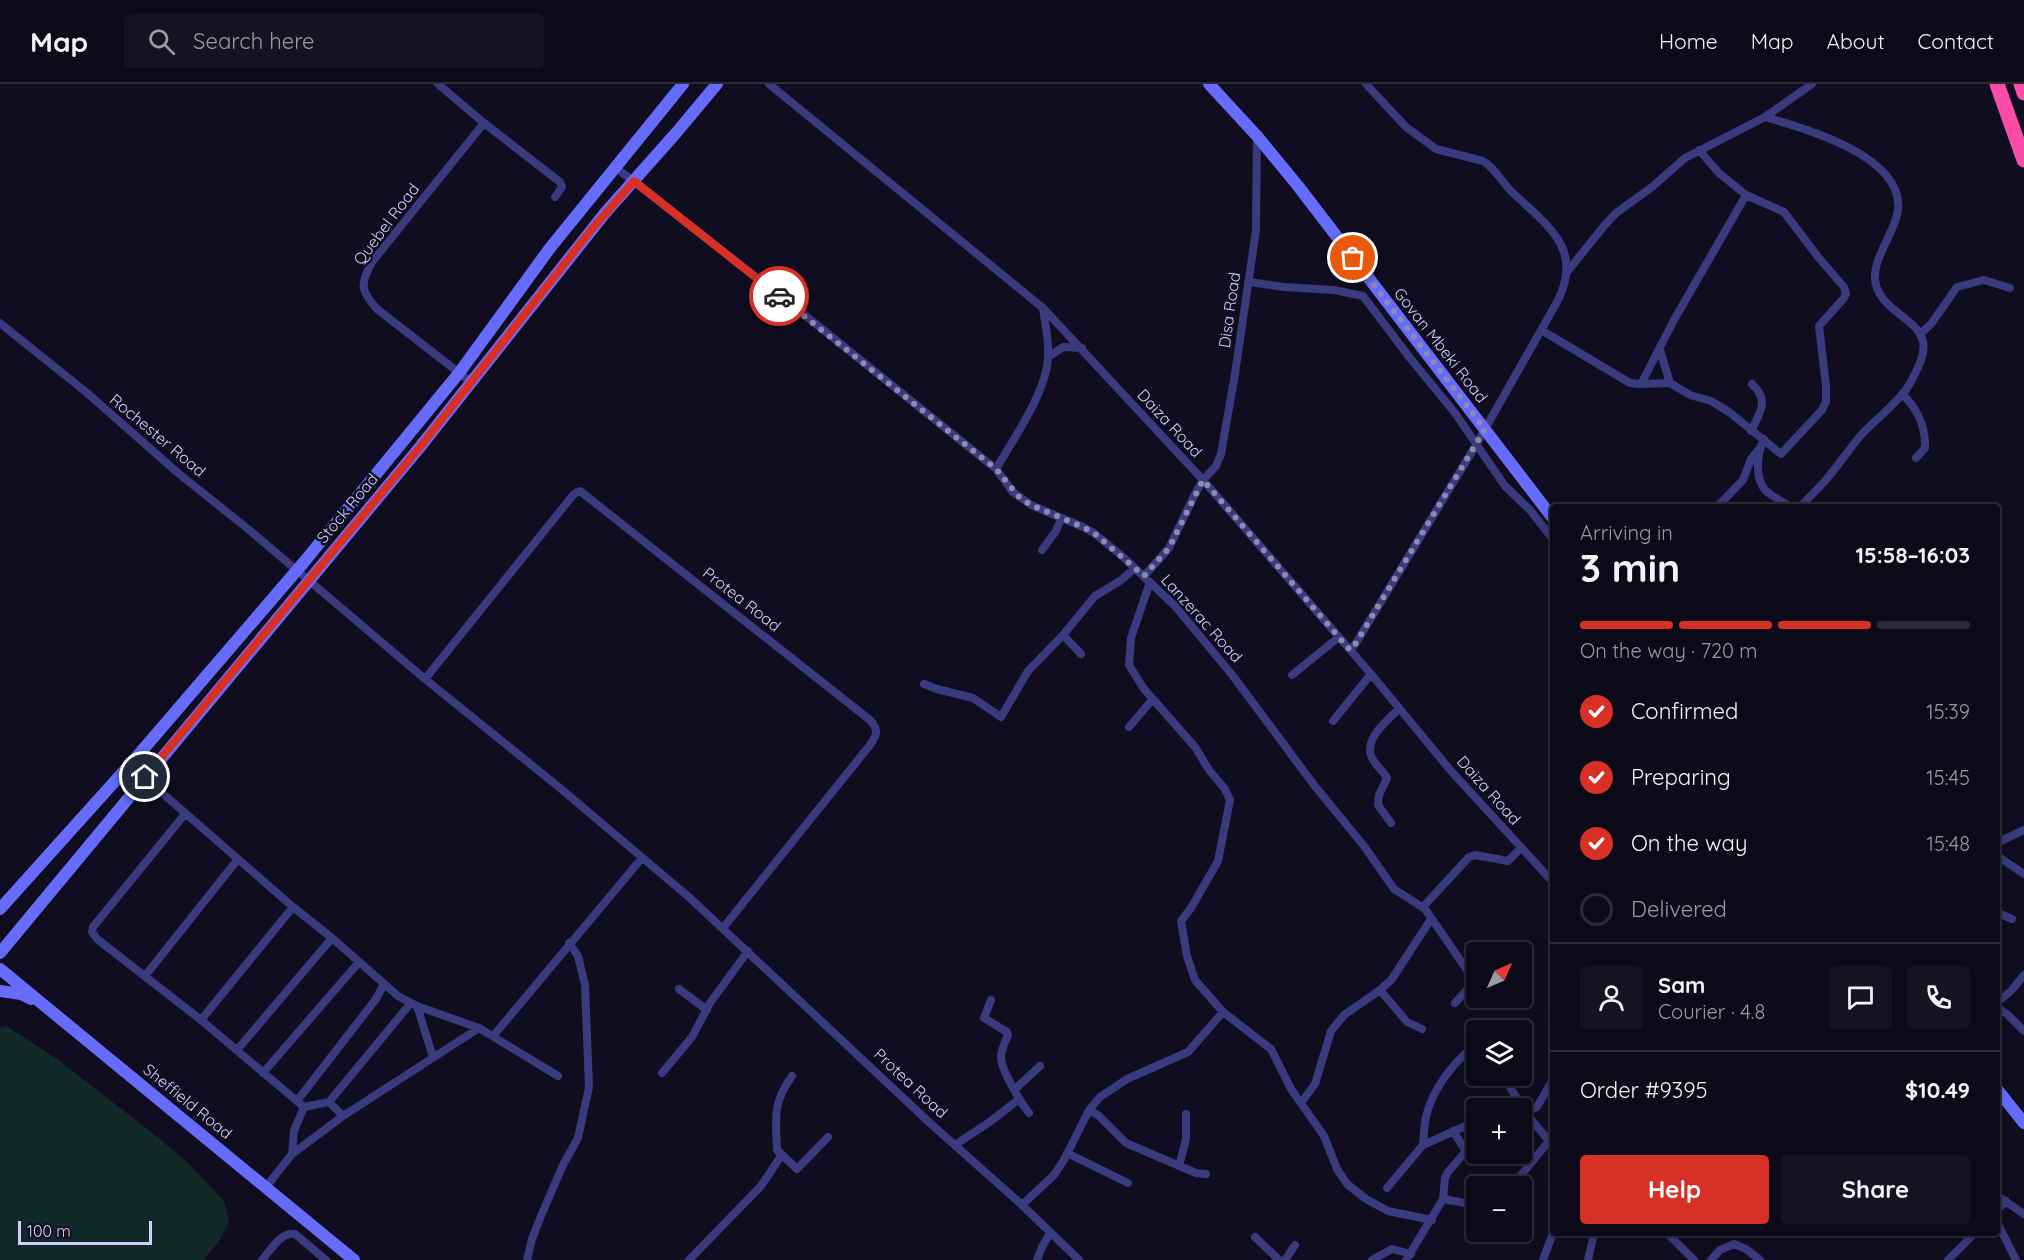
<!DOCTYPE html>
<html lang="en">
<head>
<meta charset="utf-8">
<style>
  body { margin:0; font-family:Quicksand,sans-serif; background:#151321; color:#f1f3f6; height:100vh; display:flex; flex-direction:column; font-size:22px; white-space:nowrap }
  * { box-sizing:border-box; margin:0 }
  p { font-size:20px; color:#9a9aa2 }
  .icon { flex:none; width:33px; height:33px; fill:none; stroke:currentColor; stroke-width:2; stroke-linecap:round; stroke-linejoin:round }
  .map { position:relative; flex:1; overflow:hidden }
  .side { position:absolute; left:1550px; top:420px; width:450px; height:732px; display:flex; flex-direction:column; background:#0c0a18; border-radius:6px; box-shadow:0 3px 15px #0003,0 0 0 2px #2c2b37 }
  .side>* { flex:none }
  .needle { width:39px; rotate:45deg }
  .fabs { position:absolute; left:1466px; top:858px; display:grid; gap:12px }
  .fabs a { display:grid; place-items:center; width:66px; height:66px; border-radius:6px; background:#0c0a18; box-shadow:0 3px 15px #0003,0 0 0 2px #2c2b37; font-size:30px }
  .scale { position:absolute; left:18px; bottom:15px; width:134px; box-sizing:border-box; padding-left:6px; border:3px solid #d1cefe; border-top:0; font-size:16px; line-height:21px; white-space:nowrap; color:#d1cefe; -webkit-text-stroke:4px #100d20; paint-order:stroke }
  .pin { position:absolute; display:grid; place-items:center; width:51px; height:51px; color:#fff; margin:-26px; border:3px solid #fff; border-radius:50%; box-shadow:0 2px 6px #0007 }
  .courier { position:absolute; display:grid; place-items:center; width:60px; height:60px; margin:-30px; border:4px solid #d93025; border-radius:50%; background:#fff; color:#222; box-shadow:0 2px 8px #0007 }
  .summary em { font-style:normal; font-weight:800 }
  .summary div { display:flex; flex-direction:column-reverse }
  .summary { display:flex; align-items:center; justify-content:space-between; height:102px; padding:0 30px }
  h1 { font-size:39px; font-weight:800; line-height:45px }
  .bar { display:grid; grid-template-columns:repeat(4,1fr); gap:9px 6px; align-content:center; height:72px; padding:0 30px }
  .bar i { height:8px; border-radius:4px; background:#2c2b37 }
  .bar .active { background:#d93025 }
  .bar p { grid-column:span 4 }
  .line { display:flex; align-items:center; gap:15px; padding:0 30px; border-top:2px solid #2c2b37 }
  .line div { flex:1 }
  .round { display:grid; place-items:center; flex:none; width:63px; height:63px; border-radius:6px; background:#151321 }
  ol { padding:0 30px; list-style:none }
  li { display:flex; align-items:center; gap:18px; height:66px }
  li p { margin-inline-start:auto }
  li .icon { padding:6px; border-radius:50%; background:#d93025; color:#fff; stroke-width:4 }
  li:last-child { color:#9a9aa2 }
  li i { width:33px; height:33px; border:3px solid #2c2b37; border-radius:50% }
  .cta { display:flex; gap:12px; margin-top:auto; padding:12px 30px }
  .cta a { flex:1; height:69px; border-radius:6px; background:#d93025; color:#fff; font-size:24px; font-weight:800; line-height:69px; text-align:center }
  .cta a+a { background:#151321; color:#f1f3f6 }
  header { display:flex; align-items:center; gap:36px; box-sizing:border-box; height:84px; padding:0 30px; background:#0c0a18; border-bottom:2px solid #2c2b37 }
  header strong { font-size:28px }
  nav { display:flex; gap:33px; margin-inline-start:auto; font-size:21px }
  .search { width:420px; height:54px; background:#151321; display:flex; align-items:center; gap:15px; box-sizing:border-box; padding:0 21px; border-radius:6px; color:#9a9aa2; font-size:22px }
  .map>svg:first-child { display:block }
  .green { fill:#112a28 }
  .lines { fill:none; stroke-linecap:round; stroke-linejoin:round }
  .street { stroke:#3a3a7e; stroke-width:8 }
  .secondary { stroke:#676bfb; stroke-width:12 }
  .highway { stroke:#fa4ca8; stroke-width:15 }
  .done { stroke:#8d8ab0; stroke-width:6; stroke-dasharray:0 10.8 }
  .route { stroke:#d93025; stroke-width:8 }
  .labels { text-anchor:middle; dominant-baseline:central; stroke-width:5; stroke-linejoin:round; paint-order:stroke }
  .street-label { font-size:16px; fill:#d1cefe; stroke:#100d20 }
</style>
</head>
<body>
<header>
<strong>Map</strong>
<div class="search"><svg class="icon" aria-label="search" viewBox="0 0 24 24"><circle cx="10" cy="10" r="6"/><path d="M15 15l6 6"/></svg>Search here</div>
<nav><a>Home</a><a>Map</a><a>About</a><a>Contact</a></nav>
</header>
<div class="map">
<svg width="2024" height="1176" viewBox="0 0 2024 1176">
  <rect width="100%" height="100%" fill="#100d20"/>
  <path class="green" d="M6 942 57 975 150 1047 189 1080 224 1117 229 1137 218 1159 203 1176H0V944Z"/>
  <g class="lines">
    <path class="street" d="M438 0 484 39 560 98 562 103 555 113
      M769 0 1043 224 1203 396 1371 590 1451 687 1552 797
      M1765 33C1804 44 1904 72 1898 126 1895 149 1874 171 1875 195 1877 224 1914 233 1922 254 1928 268 1916 288 1909 301 1899 318 1876 335 1862 350 1849 365 1838 382 1825 397 1817 406 1808 414 1800 423
      M615 83 801 228 996 385 1013 408 1031 421 1083 443 1094 449 1122 472 1175 522 1233 592 1314 701 1364 762 1394 805 1425 825 1476 899
      M1567 188 1604 142 1616 129 1652 103 1685 74 1765 33 1812 0
      M1249 198 1284 203 1334 206 1363 212 1410 274 1455 329 1505 402 1530 426 1552 454
      M0 239 86 308 178 389 248 445 425 595 560 704 690 814 931 1040 1022 1121 1079 1176
      M1541 246 1630 299 1639 300 1670 299 1690 311 1711 317 1729 328 1781 370 1822 326 1826 318V302L1819 242 1844 214 1846 210 1844 203 1818 173 1784 128 1746 111 1719 89 1699 66
      M1920 250 1931 240 1957 203 1984 196 2010 204
      M1660 266 1670 299
      M1048 273 1063 263 1082 264
      M471 298 377 225C360 206 360 200 372 178L484 39
      M1641 300 1674 236 1746 111
      M1902 310C1917 324 1926 343 1925 364L1916 374
      M1751 347C1760 328 1770 317 1752 300
      M1764 355C1757 369 1754 394 1766 407 1773 413 1783 418 1791 423
      M996 385C1014 354 1048 306 1048 271 1049 255 1045 240 1043 224
      M1717 423 1743 396 1751 375 1759 365
      M1042 466 1056 447 1061 435
      M1144 492 1169 464 1195 410 1203 396 1216 382 1221 370 1235 290 1256 146 1257 52
      M1150 498 1131 554 1129 581 1144 605 1195 663 1209 686 1225 705 1230 716 1218 777 1191 824 1181 837 1187 872 1195 896 1223 928 1271 965 1291 1005 1324 1052 1337 1085 1347 1100 1366 1115 1388 1127 1432 1136
      M1063 551 1081 570
      M1350 566 1356 559 1476 361 1557 218C1585 164 1546 141 1511 107 1502 98 1495 84 1483 77L1436 65 1406 43 1366 0
      M1292 591 1339 553
      M425 595 574 410 580 407 870 636C879 646 877 651 870 661L723 844
      M924 600 937 605 973 614 1001 633 1028 587 1063 551 1095 512 1120 497 1135 484
      M1333 637 1371 590
      M1129 643 1152 616
      M145 694 293 823 332 854 398 912 417 922 479 944 558 992
      M185 730 93 843 92 848 97 855 201 936 304 1023 329 1018 410 920
      M1391 739 1378 721 1379 711 1387 694C1383 687 1376 682 1372 674 1363 656 1387 636 1399 625
      M1996 759 2024 746
      M1996 771 2024 790
      M1423 823 1469 773 1475 771 1508 777 1521 764
      M1996 828 2012 835
      M145 892 238 775
      M679 905 707 926
      M1380 906 1407 938 1422 945
      M991 916 984 934 1007 948 1008 951C1005 958 1001 966 1001 973 1001 986 1021 1019 1029 1029
      M1455 919 1475 897
      M1996 919 2011 907 2024 891
      M417 922 433 973
      M1996 923 2007 930 2024 947
      M201 936 293 823
      M494 951 642 774
      M237 966 332 854
      M263 989 359 878
      M662 989 692 953 710 919 748 867
      M792 992C772 1020 776 1034 777 1066L797 1085 828 1053
      M1503 992 1526 1029 1549 1057 1512 1102
      M1014 1006 1040 982
      M297 1017 376 915 384 900
      M329 1018 343 1032
      M1301 1019 1315 1000 1331 947 1344 931 1380 906 1392 895 1431 835
      M1089 1026 1098 1031 1126 1059 1196 1089 1206 1090
      M1522 1030 1537 1023 1552 997
      M1453 1047 1466 1067
      M955 1061 991 1037 1018 1016
      M1423 1061C1424 1052 1424 1042 1426 1033 1432 1005 1454 978 1476 960
      M1067 1069 1128 1099
      M292 1070 294 1047 304 1023
      M1179 1082 1186 1055V1030
      M266 1103 292 1070 343 1032 479 944
      M1387 1104 1423 1061 1468 1041 1476 1040
      M1996 1111 2024 1130
      M1443 1115 1476 1121
      M1022 1121 1054 1091 1064 1076 1089 1026 1100 1013 1127 995 1188 968 1223 928
      M1996 1127 2006 1117
      M1996 1136 2016 1176
      M1667 1149 1694 1176
      M1255 1153 1279 1176
      M262 1176C271 1166 280 1148 295 1150L326 1176
      M527 1176 532 1155 541 1132 563 1081 578 1054 589 1003 585 901 578 872 569 859
      M689 1176 761 1102 781 1072
      M1037 1176 1042 1163 1050 1149
      M1285 1176 1295 1161
      M1372 1176 1392 1165 1411 1170
      M1406 1176 1443 1115 1445 1094 1448 1088 1466 1067 1476 1059
      M1543 1176 1553 1149
      M1588 1176 1594 1149
      M1711 1176 1720 1166 1734 1160 1746 1165 1760 1176
      M1948 1176 1975 1149"/>
    <path class="secondary" d="M1209 0 1257 52 1298 102 1552 433
      M0 825 134 676 304 478 459 289 550 164 683 0
      M0 869 420 363 605 129 676 49 717 0
      M0 885 354 1176
      M0 907 21 910 31 915
      M1996 1004 2024 1039"/>
    <path class="highway" d="M1997 0 2024 76
      M2021 0 2024 9"/>
  </g>
  <g class="lines">
    <path class="done" d="M779 212 996 385 1020 414 1031 421 1083 443 1094 449 1144 492 1169 464 1203 396 1350 566 1356 559 1485 345 1353 174"/>
    <path class="route" d="M145 693 420 363 592 145 634 97 779 212"/>
  </g>
  <g class="labels">
    <g class="street-label">
      <text transform="translate(386 140) rotate(-53)">Quebel Road</text>
      <text transform="translate(1229 226) rotate(-82)">Disa Road</text>
      <text transform="translate(1441 261) rotate(52)">Govan Mbeki Road</text>
      <text transform="translate(1170 339) rotate(47)">Daiza Road</text>
      <text transform="translate(158 351) rotate(40)">Rochester Road</text>
      <text transform="translate(347 424) rotate(-50)">Stock Road</text>
      <text transform="translate(742 515) rotate(38)">Protea Road</text>
      <text transform="translate(1202 534) rotate(48)">Lanzerac Road</text>
      <text transform="translate(1489 706) rotate(48)">Daiza Road</text>
      <text transform="translate(911 999) rotate(43)">Protea Road</text>
      <text transform="translate(188 1017) rotate(39)">Sheffield Road</text>
    </g>
  </g>
</svg>
<div class="fabs">
<a><svg class="needle" viewBox="-14 -14 28 28"><path d="M0-13l5 13h-10z" fill="#e53935"/><path d="M0 13l5-13h-10z" fill="#9a9aa2"/></svg></a>
<a><svg class="icon" aria-label="layers" viewBox="0 0 24 24"><path d="M12 4l9 5-9 5-9-5zM3 14l9 5 9-5"/></svg></a>
<a>+</a>
<a>−</a>
</div>
<div class="scale">100 m</div>
<div class="pin" style="left:1353px;top:174px;background:#ea580c"><svg class="icon" aria-label="bag" viewBox="0 0 24 24"><path d="M5 8h14l-1 12H6zM9 8a3 3 0 0 1 6 0"/></svg></div>
<div class="pin" style="left:145px;top:693px;background:#1f2937"><svg class="icon" aria-label="home" viewBox="0 0 24 24"><path d="M3 11l9-7 9 7M6 9v11h12V9"/></svg></div>
<div class="courier" style="left:779px;top:212px"><svg class="icon" aria-label="car" viewBox="0 0 24 24"><path d="M5 17H2v-5l4-1 3-4h7l3 4 3 1v5h-3M9 17h6M6 11h13"/><circle cx="7" cy="17" r="2"/><circle cx="17" cy="17" r="2"/></svg></div>
<section class="side">
<div class="summary"><div><h1>3 min</h1><p>Arriving in</p></div><em>15:58–16:03</em></div>
<div class="bar"><i class="active"></i><i class="active"></i><i class="active"></i><i></i><p>On the way · 720 m</p></div>
<ol>
<li><svg class="icon" aria-label="check" viewBox="0 0 24 24"><path d="M5 12l5 5 9-10"/></svg>Confirmed<p>15:39</p></li>
<li><svg class="icon" aria-label="check" viewBox="0 0 24 24"><path d="M5 12l5 5 9-10"/></svg>Preparing<p>15:45</p></li>
<li><svg class="icon" aria-label="check" viewBox="0 0 24 24"><path d="M5 12l5 5 9-10"/></svg>On the way<p>15:48</p></li>
<li><i></i>Delivered</li>
</ol>
<div class="line" style="height:108px"><a class="round"><svg class="icon" aria-label="person" viewBox="0 0 24 24"><circle cx="12" cy="8" r="4"/><path d="M4 21q1-7 8-7t8 7"/></svg></a><div><b>Sam</b><p>Courier · 4.8</p></div><a class="round"><svg class="icon" aria-label="chat" viewBox="0 0 24 24"><path d="M4 5h16v11H9l-5 4z"/></svg></a><a class="round"><svg class="icon" aria-label="phone" viewBox="0 0 24 24"><path d="M5 4h4l2 5-3 2q2 4 5 5l2-3 5 2v4C11 20 4 13 5 4z"/></svg></a></div>
<div class="line" style="height:78px"><div>Order #9395</div><b>$10.49</b></div>
<div class="cta"><a>Help</a><a>Share</a></div>
</section>
</div>
</body>
</html>
